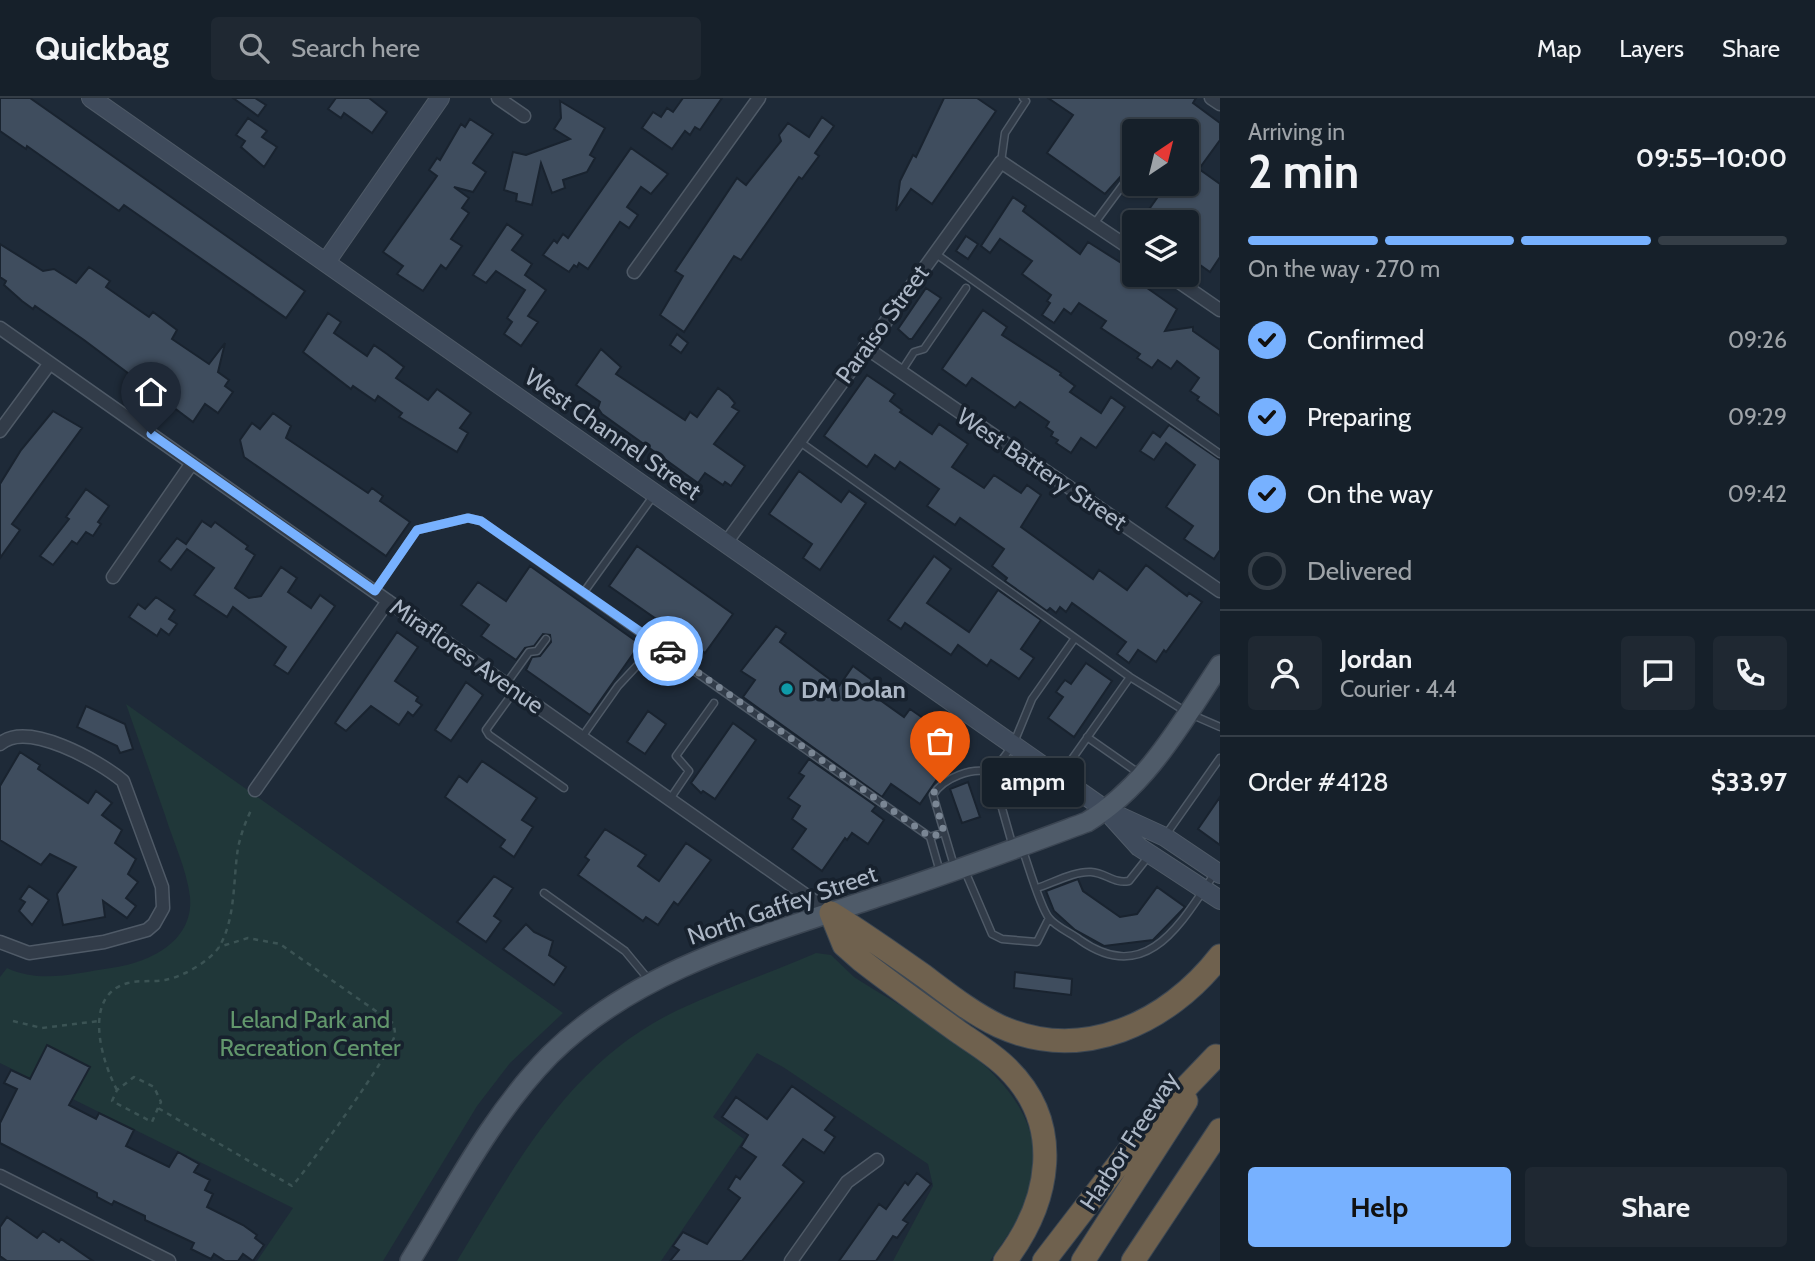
<!DOCTYPE html>
<html lang="en">
<head>
<meta charset="utf-8">
<style>
  body { margin:0; font-family:Cabin,sans-serif; background:#1f2832; color:#f1f3f6; height:100vh; display:flex; flex-direction:column; font-size:26px; white-space:nowrap }
  * { box-sizing:border-box; margin:0 }
  p { font-size:23px; color:#9ea3a8 }
  .icon { flex:none; width:38px; height:38px; fill:none; stroke:currentColor; stroke-width:2; stroke-linecap:round; stroke-linejoin:round }
  .map { position:relative; flex:1; overflow:hidden }
  .drawer { display:flex; flex-direction:column; background:#16202a; width:595px }
  .drawer>* { flex:none }
  .needle { width:46px; rotate:35deg }
  .controls { position:absolute; left:1122px; top:21px; display:grid; gap:14px }
  .controls a { display:grid; place-items:center; width:77px; height:77px; border-radius:7px; background:#16202a; box-shadow:0 2px 5px #0004,0 0 0 2px #353e47; font-size:35px }
  .pin { position:absolute; display:grid; place-items:center; width:60px; height:60px; color:#fff; margin:-72px -30px; border-radius:50% 50% 50% 0; rotate:-45deg; box-shadow:0 0 7px #0007 }
  .pin .icon { rotate:45deg }
  .courier { position:absolute; display:grid; place-items:center; width:70px; height:70px; margin:-35px; border:5px solid #77b1ff; border-radius:50%; background:#fff; color:#222; box-shadow:0 2px 9px #0007 }
  .bubble { position:absolute; height:49px; border-radius:7px; background:#16202a; box-shadow:0 2px 5px #0004,0 0 0 2px #353e47; font-size:23px; font-weight:700; line-height:49px; text-align:center }
  .headline em { font-style:normal; font-weight:700 }
  .headline div { display:flex; flex-direction:column-reverse }
  .headline { display:flex; align-items:center; justify-content:space-between; height:119px; padding:0 28px }
  h1 { font-size:46px; font-weight:700; line-height:52px }
  .bar { display:grid; grid-template-columns:repeat(4,1fr); gap:10px 7px; align-content:center; height:84px; padding:0 28px }
  .bar i { height:9px; border-radius:5px; background:#353e47 }
  .bar .selected { background:#77b1ff }
  .bar p { grid-column:span 4 }
  .line { display:flex; align-items:center; gap:18px; padding:0 28px; border-top:2px solid #353e47 }
  .line div { flex:1 }
  .round { display:grid; place-items:center; flex:none; width:74px; height:74px; border-radius:7px; background:#1f2832 }
  ol { padding:0 28px; list-style:none }
  li { display:flex; align-items:center; gap:21px; height:77px }
  li p { margin-inline-start:auto }
  li .icon { padding:7px; border-radius:50%; background:#77b1ff; color:#111; stroke-width:4 }
  li:last-child { color:#9ea3a8 }
  li i { width:38px; height:38px; border:4px solid #353e47; border-radius:50% }
  .button { display:flex; gap:14px; margin-top:auto; padding:14px 28px }
  .button a { flex:1; height:80px; border-radius:7px; background:#77b1ff; color:#111; font-size:28px; font-weight:700; line-height:80px; text-align:center }
  .button a+a { background:#1f2832; color:#f1f3f6 }
  header { display:flex; align-items:center; gap:42px; box-sizing:border-box; height:98px; padding:0 35px; background:#16202a; border-bottom:2px solid #353e47 }
  header strong { font-size:33px }
  nav { display:flex; gap:38px; margin-inline-start:auto; font-size:24px }
  .search { width:490px; height:63px; background:#1f2832; display:flex; align-items:center; gap:18px; box-sizing:border-box; padding:0 24px; border-radius:7px; color:#9ea3a8; font-size:26px }
  main { display:flex; flex:1; min-height:0 }
  .map>svg:first-child { display:block }
  .green { fill:#203739 }
  .building { fill:#3f4d5e; stroke:#19232f; stroke-width:2 }
  .lines { fill:none; stroke-linecap:round; stroke-linejoin:round }
  .lane-casing { stroke:#4f5a67; stroke-width:9 }
  .street-casing { stroke:#4f5a67; stroke-width:15 }
  .secondary-casing { stroke:#4f5a67; stroke-width:20 }
  .primary-casing { stroke:#3b4552; stroke-width:22 }
  .highway-casing { stroke:#3c4753; stroke-width:25 }
  .path { stroke:#3b5354; stroke-width:2.5; stroke-dasharray:5 5; stroke-linecap:butt }
  .lane { stroke:#323c49; stroke-width:6 }
  .street { stroke:#323c49; stroke-width:12 }
  .secondary { stroke:#3f4b5c; stroke-width:18 }
  .primary { stroke:#4f5b69; stroke-width:19 }
  .highway { stroke:#6f614e; stroke-width:23 }
  .done { stroke:#7a8694; stroke-width:7; stroke-dasharray:0 12.6 }
  .route { stroke:#77b1ff; stroke-width:9 }
  .culture-dot { fill:#0f9aa8; stroke:#17212d; stroke-width:2.5 }
  .labels { text-anchor:middle; dominant-baseline:central; stroke-width:7; stroke-linejoin:round; paint-order:stroke }
  .street-label { font-size:24px; fill:#acb7c6; stroke:#17212d }
  .poi-label { font-size:24px; font-weight:bold; fill:#acb7c6; stroke:#17212d; text-anchor:start }
  .park-label { font-size:24px; fill:#62976c; stroke:#17212d }
</style>
</head>
<body>
<header>
<strong>Quickbag</strong>
<div class="search"><svg class="icon" aria-label="search" viewBox="0 0 24 24"><circle cx="10" cy="10" r="6"/><path d="M15 15l6 6"/></svg>Search here</div>
<nav><a>Map</a><a>Layers</a><a>Share</a></nav>
</header>
<main>
<div class="map">
<svg width="1220" height="1163" viewBox="0 0 1220 1163">
  <rect width="100%" height="100%" fill="#1e2a38"/>
  <path class="green" d="M126 606 563 915 510 965 477 1008 383 1163H257L293 1110 0 965V879L7 870C41 886 76 875 111 870 148 865 194 844 190 799 187 772 173 743 165 717 152 680 139 643 126 606Z
    M816 855 831 857 854 879C927 926 1066 990 1028 1099 1019 1123 1004 1142 990 1163H893L933 1088 928 1066 783 969 757 955 713 1019 744 1041 661 1163H457C516 1066 570 963 678 912 723 891 770 875 816 855Z"/>
  <path class="building" d="M0 0H30L305 193 286 220 124 107 119 113 27 48 26 51 0 33Z
    M233 0H255L266 7 258 18Z
    M336 0H369L387 14 372 35 344 15 341 20 328 11Z
    M683 0H722L700 32 695 29 690 37 685 33 672 51 642 30 653 14 661 19 667 10 673 14Z
    M944 0H977L996 13 932 106 911 91 896 113 900 83 913 57 916 59Z
    M1048 0H1196L1193 5 1220 25V42L1199 71 1220 86V159L1210 174 1186 157V124H1140L1167 86H1186V33H1134V54L1126 66 1130 68 1105 96 1047 55 1073 17Z
    M560 3 605 30 590 57 595 60 587 74 563 82 565 90 552 95 541 65 532 107 516 103 517 96 504 92 513 54 526 57 570 41 554 31 561 20Z
    M822 19 834 28 815 55 819 58 802 81 799 79 741 162 734 158 684 234 660 217 683 178 675 173 737 80 746 87 781 43 779 37 788 25 809 39Z
    M248 20 267 33 262 39 277 49 264 69 241 49 245 43 236 37Z
    M470 21 493 36 473 65 486 74 473 94 454 89 469 100 462 110 469 115 451 141 462 148 446 171 441 167 423 193 397 176 403 168 383 154 437 78 429 72 437 60 440 62 461 26 465 29Z
    M631 50 668 76 651 96 641 89 627 109 638 117 629 130 620 124 588 171 579 165 577 169 574 167 569 174 543 157 554 142 557 145 563 136 568 140Z
    M1013 99 1026 108 1023 113 1080 156 1088 144 1134 173V177L1147 182 1143 187 1177 211 1165 233 1193 229V233L1220 252V318L1197 302 1199 299 1190 293 1199 280 1177 263 1171 271 1158 262 1152 270 1137 260 1140 256 1101 230 1106 223 1079 205 1071 216 1064 211 1054 225 1042 217 1050 205 1047 203 1051 197 1022 176 1032 163 1000 141 990 155 981 148Z
    M507 126 523 137 512 152 532 166 525 177 546 192 528 218 538 224 521 248 504 236 512 224 507 220 525 192 496 173 486 185 473 177Z
    M966 138 978 146 968 161 956 153Z
    M0 146 43 173 54 171 76 185 89 169 110 183 106 189 149 219 153 214 177 232 172 241 209 266 225 245 218 274 229 282 225 288 233 294 218 315 205 306 193 324 84 242 35 208 33 211 22 203 4 187 6 183 0 179Z
    M926 190 941 200 912 241H909L898 231Z
    M983 212 1007 229 1002 237 1061 275 1060 277 1075 288 1070 294 1101 315 1111 299 1125 309 1096 350 1081 340 1071 355 1056 345 1058 342 1051 338 1053 334 1046 329 1049 324 1020 304 1015 310 972 280 966 288 942 271Z
    M328 215 341 224 334 235 367 258 374 247 387 256 404 269 396 280 428 302 437 291 471 315 460 330 468 335 457 354 399 319 402 315 378 298 375 303 353 288 351 291 303 254Z
    M677 236 688 245 681 255 670 247Z
    M601 251 621 269 616 276 685 322 690 314 697 319 718 290 729 298 735 305 732 309 739 313 714 346 745 368 731 388 725 384 723 387 705 375 698 385 602 316 598 310 600 304 576 287Z
    M867 277 895 296 890 303 902 312 900 314 932 336 939 326 968 346 952 369 984 390 994 377 1021 395 1027 387 1041 397 1021 429 1093 481 1099 472 1127 492 1146 467 1187 498 1189 495 1202 504 1166 554 1164 552 1156 564 1138 552 1129 565 1117 556 1126 544 1072 505 1066 514 1060 509 1056 515 1050 510 1047 513 1005 483 1007 480 992 468 1004 451 960 420 955 427 927 408 939 391 900 364 895 371 875 357 867 369 824 338Z
    M53 313 82 330 12 426 20 432 0 460V386L21 352Z
    M273 315 291 328 286 340 368 395 372 390 383 398 380 403 410 424 386 458 244 359 240 342 252 325 260 331Z
    M1169 327 1220 362V452L1214 461 1184 441 1193 428 1166 409 1195 367 1166 345 1154 362 1140 353 1153 334 1160 339Z
    M799 373 841 404 849 393 866 405 820 472 803 460 812 446 769 416Z
    M86 391 109 408 98 424 101 426 93 438 86 434 77 446 72 443 53 467 40 458 69 421 66 419Z
    M202 423 211 429 215 424 248 448 246 451 255 457 235 490 249 500 261 498 281 469 297 480 288 494 311 510 320 497 335 508 288 576 274 567 286 549 233 509 227 519 194 497 214 470 187 451 171 472 159 463 177 440 186 446Z
    M637 448 733 516 705 555 609 488Z
    M934 458 951 471 927 505 969 534 998 492 1041 522 1021 551 1034 560 1019 581 991 562 987 568 958 547 951 557 905 525 901 531 888 522Z
    M530 468 640 546 590 617 526 572 532 559 540 558 551 544 550 537 543 536 534 548 525 550 516 562 481 538 489 527 461 507 478 484 506 503Z
    M156 499 175 512 169 521 177 526 169 537 161 531 157 538 129 519 138 506 145 511Z
    M776 528 786 535 780 544 839 588 853 568 872 582 866 592 904 619 910 611 933 627 918 648 944 666V671L920 706 891 686 882 699 743 599 755 582 741 573Z
    M397 534 418 549 395 583 418 599 416 603 422 607 413 618 408 614 399 627 371 608 346 633 335 625Z
    M1086 565 1112 583 1074 639 1048 620 1063 599 1056 594 1061 587 1065 582 1071 586Z
    M466 584 483 597 451 643 435 632Z
    M86 608 125 626 133 651 120 655 117 648 77 629Z
    M648 613 666 626 645 656 627 644Z
    M733 625 756 642 715 701 703 693 701 695 691 685Z
    M20 654 40 667 38 671 88 705 96 693 112 705 102 717 122 732 115 745 136 761 128 776 138 784 126 800 136 808 127 820 103 803 105 819 63 827 57 796 76 769 50 756 41 767 0 742V688Z
    M809 661 876 708 872 713 884 722 868 746 852 735 847 742 845 740 822 773 792 751 806 731 792 721 800 708 788 700 804 678 799 675Z
    M482 663 537 700 522 722 533 729 514 759 500 749 505 742 445 699 459 678 467 684Z
    M968 684 980 719 962 725 950 691Z
    M1220 699V747L1198 731Z
    M605 731 646 757 638 768 659 783 686 745 711 762 678 807 674 804 658 827 646 819 643 823 578 777 589 762 585 759Z
    M494 778 513 790 494 818 501 823 486 844 457 824Z
    M1078 781 1083 793 1120 819 1137 816 1157 789 1185 809 1153 842 1104 848 1075 832 1054 813 1046 793Z
    M29 788 49 802 32 827 19 813 25 804 20 801Z
    M526 826 534 834 553 843 549 857 566 869 554 887 503 851Z
    M1015 874 1072 881 1071 897 1014 890Z
    M47 947 90 969 69 1007 96 1021 99 1015 134 1032 126 1048 169 1069 178 1054 199 1066 194 1074 210 1082 205 1092 213 1096 207 1109 243 1127 257 1137 255 1140 264 1147 253 1163 243 1156 238 1163H225L214 1156 211 1161 191 1151 194 1145 145 1122V1118L114 1103 112 1107 97 1099V1095L0 1045V1025L17 991 4 985 11 972 30 981Z
    M792 988 835 1019 825 1032 835 1039 824 1055 803 1041 783 1067 804 1084 742 1163H670L679 1152 673 1148 683 1134 707 1146 740 1100 728 1091 736 1078 740 1081 756 1059 741 1049 748 1037 722 1019 736 999 767 1021Z
    M917 1075 931 1086 903 1122 908 1125 897 1140 893 1138 876 1163H839L879 1106 886 1111 905 1084 908 1087Z
    M7 1119 37 1140 43 1133 59 1144 61 1141 93 1163H7L0 1158V1129Z"/>
  <g class="lines">
    <defs>
      <path id="lane" d="M1001 64 1005 35 1026 3 1023 0
        M1094 126 1134 72
        M936 156 1220 356
        M901 274 914 254 924 251 966 190
        M800 344 1130 579 1188 615 1220 629
        M375 493 417 432 468 420 481 423 930 739 944 734
        M584 494 654 397
        M506 586 529 554 537 553 546 541
        M515 592 486 632 489 637 564 690
        M582 639 618 588 657 546
        M1087 639 1140 676
        M992 675 1013 647 1032 601 1075 540
        M1060 678 1130 579
        M670 701 689 673 676 658 714 605
        M1165 738 1220 660
        M930 739 940 774
        M1022 750C1028 766 1040 809 1049 820 1056 829 1071 835 1080 842 1147 889 1181 825 1215 775
        M955 771 933 697C943 680 973 668 992 675L1013 749
        M965 773 992 836 1002 841 1037 844 1049 820
        M1037 790C1053 785 1074 773 1091 774 1106 775 1114 786 1129 783L1148 759
        M544 795 625 853 649 882"/>
      <path id="street" d="M498 0 524 18
        M1211 0 1220 6
        M634 174 759 0
        M1169 177 1220 212
        M0 230 831 815
        M865 249 1220 493
        M0 333 50 265
        M726 445 1001 64 1134 153
        M113 479 192 365
        M0 646C27 622 99 663 123 683L162 789 163 810 154 826 147 832 104 844 29 855 0 844
        M255 692 388 503
        M0 1078 169 1163
        M791 1163 847 1084 877 1062"/>
      <path id="secondary" d="M91 0 1106 712 1165 739 1220 776
        M326 164 440 0
        M1111 718 1139 749 1220 802"/>
      <path id="primary" d="M410 1163C453 1093 492 1016 550 957 638 870 763 838 877 799 948 776 1017 750 1087 724 1147 688 1182 624 1220 567"/>
      <path id="highway" d="M831 815C863 835 893 856 924 878 948 896 972 915 999 928 1082 966 1168 925 1220 858
        M831 815 844 847 861 862C893 887 927 911 960 935 976 946 993 956 1007 970 1065 1027 1050 1104 1005 1163
        M1044 1163 1144 1033 1216 958
        M1083 1163 1186 1003
        M1133 1163 1220 1032"/>
    </defs>
    <use href="#lane" class="lane-casing"/>
    <use href="#street" class="street-casing"/>
    <use href="#secondary" class="secondary-casing"/>
    <use href="#primary" class="primary-casing"/>
    <use href="#highway" class="highway-casing"/>
    <path class="path" d="M13 923 42 930 99 923
      M117 992C102 964 81 897 128 885 139 882 153 884 165 882 182 879 209 864 219 849 236 821 233 781 238 750 241 735 246 723 252 710
      M158 1010 152 1024 112 1003 117 992 134 979 154 989 161 1004 158 1010 292 1088C307 1072 394 952 395 936 395 932 394 929 393 925L280 846 248 840 219 849"/>
    <use href="#lane" class="lane"/>
    <use href="#street" class="street"/>
    <use href="#secondary" class="secondary"/>
    <use href="#primary" class="primary"/>
    <use href="#highway" class="highway"/>
  </g>
  <g class="lines">
    <path class="done" d="M668 553 930 739 944 734 933 696 940 685"/>
    <path class="route" d="M151 336 375 493 417 432 468 420 481 423 668 553"/>
  </g>
  <circle class="culture-dot" cx="787" cy="591" r="7"/>
  <g class="labels">
    <g class="street-label">
      <text transform="translate(882 226) rotate(-54)">Paraiso Street</text>
      <text transform="translate(613 336) rotate(35)">West Channel Street</text>
      <text transform="translate(1042 371) rotate(34)">West Battery Street</text>
      <text transform="translate(467 558) rotate(35)">Miraflores Avenue</text>
      <text transform="translate(782 807) rotate(-19)">North Gaffey Street</text>
      <text transform="translate(1129 1043) rotate(-57)">Harbor Freeway</text>
    </g>
    <g class="poi-label">
      <text x="801" y="591">DM Dolan</text>
    </g>
    <g class="park-label">
      <text x="310" y="921">Leland Park and<tspan x="310" dy="28">Recreation Center</tspan></text>
    </g>
  </g>
</svg>
<div class="controls">
<a><svg class="needle" viewBox="-14 -14 28 28"><path d="M0-13l5 13h-10z" fill="#e53935"/><path d="M0 13l5-13h-10z" fill="#9ea3a8"/></svg></a>
<a><svg class="icon" aria-label="layers" viewBox="0 0 24 24"><path d="M12 4l9 5-9 5-9-5zM3 14l9 5 9-5"/></svg></a>
</div>
<div class="pin" style="left:940px;top:685px;background:#ea580c"><svg class="icon" aria-label="bag" viewBox="0 0 24 24"><path d="M5 8h14l-1 12H6zM9 8a3 3 0 0 1 6 0"/></svg></div>
<div class="pin" style="left:151px;top:336px;background:#1f2937"><svg class="icon" aria-label="home" viewBox="0 0 24 24"><path d="M3 11l9-7 9 7M6 9v11h12V9"/></svg></div>
<div class="courier" style="left:668px;top:553px"><svg class="icon" aria-label="car" viewBox="0 0 24 24"><path d="M5 17H2v-5l4-1 3-4h7l3 4 3 1v5h-3M9 17h6M6 11h13"/><circle cx="7" cy="17" r="2"/><circle cx="17" cy="17" r="2"/></svg></div>
<div class="bubble" style="left:982px;top:660px;width:102px">ampm</div>
</div>
<section class="drawer">
<div class="headline"><div><h1>2 min</h1><p>Arriving in</p></div><em>09:55–10:00</em></div>
<div class="bar"><i class="selected"></i><i class="selected"></i><i class="selected"></i><i></i><p>On the way · 270 m</p></div>
<ol>
<li><svg class="icon" aria-label="check" viewBox="0 0 24 24"><path d="M5 12l5 5 9-10"/></svg>Confirmed<p>09:26</p></li>
<li><svg class="icon" aria-label="check" viewBox="0 0 24 24"><path d="M5 12l5 5 9-10"/></svg>Preparing<p>09:29</p></li>
<li><svg class="icon" aria-label="check" viewBox="0 0 24 24"><path d="M5 12l5 5 9-10"/></svg>On the way<p>09:42</p></li>
<li><i></i>Delivered</li>
</ol>
<div class="line" style="height:126px"><a class="round"><svg class="icon" aria-label="person" viewBox="0 0 24 24"><circle cx="12" cy="8" r="4"/><path d="M4 21q1-7 8-7t8 7"/></svg></a><div><b>Jordan</b><p>Courier · 4.4</p></div><a class="round"><svg class="icon" aria-label="chat" viewBox="0 0 24 24"><path d="M4 5h16v11H9l-5 4z"/></svg></a><a class="round"><svg class="icon" aria-label="phone" viewBox="0 0 24 24"><path d="M5 4h4l2 5-3 2q2 4 5 5l2-3 5 2v4C11 20 4 13 5 4z"/></svg></a></div>
<div class="line" style="height:91px"><div>Order #4128</div><b>$33.97</b></div>
<div class="button"><a>Help</a><a>Share</a></div>
</section>
</main>
</body>
</html>
